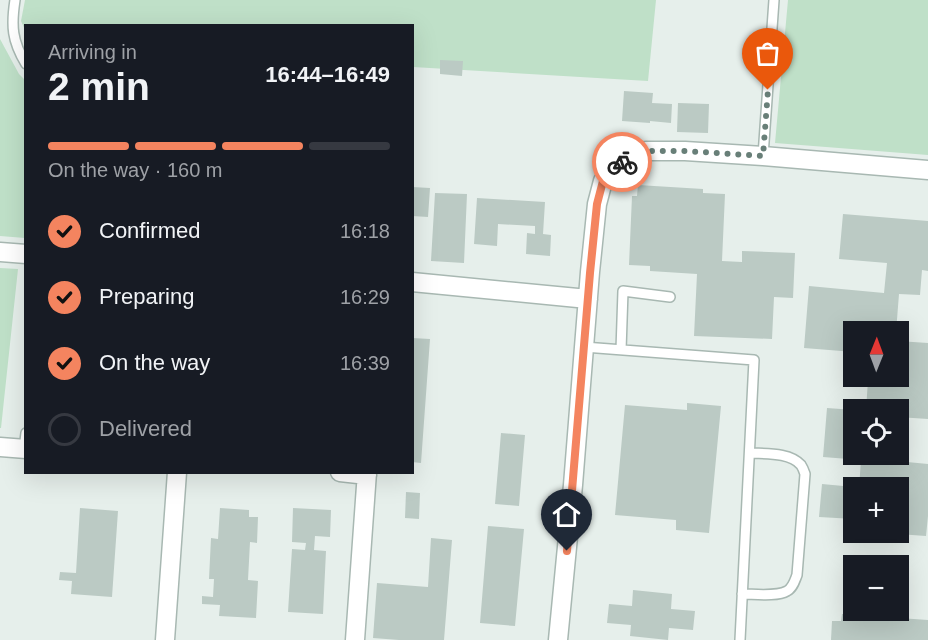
<!DOCTYPE html>
<html lang="en">
<head>
<meta charset="utf-8">
<style>
  body { margin:0; font-family:Helvetica,sans-serif; background:#242831; color:#f1f3f6; height:100vh; display:flex; flex-direction:column; font-size:22px; white-space:nowrap }
  * { box-sizing:border-box; margin:0 }
  p { font-size:20px; color:#9ea1a6 }
  .icon { flex:none; width:33px; height:33px; fill:none; stroke:currentColor; stroke-width:2; stroke-linecap:round; stroke-linejoin:round }
  .map { position:relative; flex:1; overflow:hidden }
  .panel { position:absolute; left:24px; top:24px; width:390px; height:450px; display:flex; flex-direction:column; background:#171b24; border-radius:0px; box-shadow:0 6px 24px #0002 }
  .panel>* { flex:none }
  .needle { width:39px; rotate:1deg }
  .buttons { position:absolute; left:843px; top:321px; display:grid; gap:12px }
  .buttons a { display:grid; place-items:center; width:66px; height:66px; border-radius:0px; background:#171b24; box-shadow:0 6px 24px #0002; font-size:30px }
  .pin { position:absolute; display:grid; place-items:center; width:51px; height:51px; color:#fff; margin:-62px -26px; border-radius:50% 50% 50% 0; rotate:-45deg; box-shadow:0 0 6px #0007 }
  .pin .icon { rotate:45deg }
  .courier { position:absolute; display:grid; place-items:center; width:60px; height:60px; margin:-30px; border:4px solid #f4845f; border-radius:50%; background:#fff; color:#222; box-shadow:0 2px 8px #0007 }
  .headline em { font-style:normal; font-weight:700 }
  .headline div { display:flex; flex-direction:column-reverse }
  .headline { display:flex; align-items:center; justify-content:space-between; height:102px; padding:0 24px }
  h1 { font-size:39px; font-weight:700; line-height:45px }
  .bar { display:grid; grid-template-columns:repeat(4,1fr); gap:9px 6px; align-content:center; height:72px; padding:0 24px }
  .bar i { height:8px; border-radius:4px; background:#363941 }
  .bar .current { background:#f4845f }
  .bar p { grid-column:span 4 }
  ol { padding:0 24px; list-style:none }
  li { display:flex; align-items:center; gap:18px; height:66px }
  li p { margin-inline-start:auto }
  li .icon { padding:6px; border-radius:50%; background:#f4845f; color:#111; stroke-width:4 }
  li:last-child { color:#9ea1a6 }
  li i { width:33px; height:33px; border:3px solid #363941; border-radius:50% }
  .map>svg:first-child { display:block }
  .green { fill:#bfe0c8 }
  .building { fill:#bbcac4 }
  .lines { fill:none; stroke-linecap:round; stroke-linejoin:round }
  .lane-casing { stroke:#a8b8b2; stroke-width:12 }
  .street-casing { stroke:#a8b8b2; stroke-width:21 }
  .lane { stroke:#fff; stroke-width:9 }
  .street { stroke:#fff; stroke-width:18 }
  .done { stroke:#687f78; stroke-width:6; stroke-dasharray:0 10.8 }
  .route { stroke:#f4845f; stroke-width:8 }
</style>
</head>
<body>
<div class="map">
<svg width="928" height="640" viewBox="0 0 928 640">
  <rect width="100%" height="100%" fill="#e6efeb"/>
  <path class="green" d="M25 0H656L648 81 413 67 412 26H26L25 30 21 21Z
    M788 0H928V155L775 143Z
    M0 39 19 74 25 80V238L0 236Z
    M0 268 18 269 1 428H0Z"/>
  <path class="building" d="M440 60 463 61 462 76 440 74Z
    M624 91 653 93 652 103 672 104 671 123 650 121V123L622 121Z
    M678 103 709 104 708 133 677 132Z
    M638 185 703 189V193L725 194 722 261 742 262V251L795 253 793 298 774 297 772 339 694 336 697 274 650 271V266L629 265 632 196H637Z
    M412 187 430 188 428 217 412 216Z
    M435 193 467 194 464 263 431 261Z
    M477 198 545 202 543 234 551 235 550 256 526 254 527 233 535 234V226L498 224 497 246 474 244Z
    M843 214 928 221V271L922 270 920 295 899 294 896 332H854V352L804 348 809 286 884 293 887 263 839 259Z
    M412 338 430 339 421 463 412 462Z
    M898 341 928 343V419L898 417V410H866L868 380 861 379V376H898Z
    M687 403 721 406 709 533 676 530V520L615 515 625 405 687 410Z
    M827 408 854 410V454H887L886 460 928 464V516L926 536 898 534V488H859L861 460 823 457Z
    M501 433 525 435 519 506 495 504Z
    M822 484 854 487V519L819 517Z
    M406 492 420 493 419 519 405 518Z
    M80 508 118 511 112 597 71 594 72 581 59 580 60 572 76 573Z
    M220 508 249 510V517H258L257 543 250 542 248 580 258 581 256 618 219 616 220 605 202 604V596L213 597 214 579H209L211 538 218 539Z
    M293 508 331 510 330 537 315 536 314 550 326 551 323 614 288 612 292 549 305 550 306 543 292 542Z
    M488 526 524 529 515 626 480 623Z
    M431 538 452 540 444 640H399L373 638 377 583 428 587Z
    M633 590 672 594 671 609 695 611 693 630 669 628 668 640 630 636 631 625 607 623 609 604 632 606Z
    M842 614 928 620V640H831L832 621H841Z"/>
  <g class="lines">
    <defs>
      <path id="lane" d="M15 0C11 26 12 41 26 64
        M763 156 774 0
        M584 347 754 360 740 640
        M621 350 623 291 670 297
        M24 449 26 433
        M742 594C754 594 777 597 787 591 793 588 795 580 797 575L805 474C804 471 803 468 801 465 790 452 765 454 750 453"/>
      <path id="street" d="M0 252 26 254
        M412 282 588 299
        M0 447 26 449
        M340 472 367 475
        M165 640 177 472
        M355 640 367 472
        M558 640 573 485 590 272 597 204 603 181 618 164 646 151H685L763 156 928 170"/>
    </defs>
    <use href="#lane" class="lane-casing"/>
    <use href="#street" class="street-casing"/>
    <use href="#lane" class="lane"/>
    <use href="#street" class="street"/>
  </g>
  <g class="lines">
    <path class="done" d="M622 162 646 151H685L763 156 768 90"/>
    <path class="route" d="M567 551 590 273 597 204 603 181 618 164 622 162"/>
  </g>
</svg>
<div class="buttons">
<a><svg class="needle" viewBox="-14 -14 28 28"><path d="M0-13l5 13h-10z" fill="#e53935"/><path d="M0 13l5-13h-10z" fill="#9ea1a6"/></svg></a>
<a><svg class="icon" aria-label="locate" viewBox="0 0 24 24"><circle cx="12" cy="12" r="6"/><path d="M12 2v4M12 18v4M2 12h4M18 12h4"/></svg></a>
<a>+</a>
<a>−</a>
</div>
<div class="pin" style="left:768px;top:90px;background:#ea580c"><svg class="icon" aria-label="bag" viewBox="0 0 24 24"><path d="M5 8h14l-1 12H6zM9 8a3 3 0 0 1 6 0"/></svg></div>
<div class="pin" style="left:567px;top:551px;background:#1f2937"><svg class="icon" aria-label="home" viewBox="0 0 24 24"><path d="M3 11l9-7 9 7M6 9v11h12V9"/></svg></div>
<div class="courier" style="left:622px;top:162px"><svg class="icon" aria-label="bike" viewBox="0 0 24 24"><circle cx="6" cy="16" r="4"/><circle cx="18" cy="16" r="4"/><path d="M6 16l4-8h5l3 8M10 8l3 8H6M13 5h3"/></svg></div>
<section class="panel">
<div class="headline"><div><h1>2 min</h1><p>Arriving in</p></div><em>16:44–16:49</em></div>
<div class="bar"><i class="current"></i><i class="current"></i><i class="current"></i><i></i><p>On the way · 160 m</p></div>
<ol>
<li><svg class="icon" aria-label="check" viewBox="0 0 24 24"><path d="M5 12l5 5 9-10"/></svg>Confirmed<p>16:18</p></li>
<li><svg class="icon" aria-label="check" viewBox="0 0 24 24"><path d="M5 12l5 5 9-10"/></svg>Preparing<p>16:29</p></li>
<li><svg class="icon" aria-label="check" viewBox="0 0 24 24"><path d="M5 12l5 5 9-10"/></svg>On the way<p>16:39</p></li>
<li><i></i>Delivered</li>
</ol>
</section>
</div>
</body>
</html>
